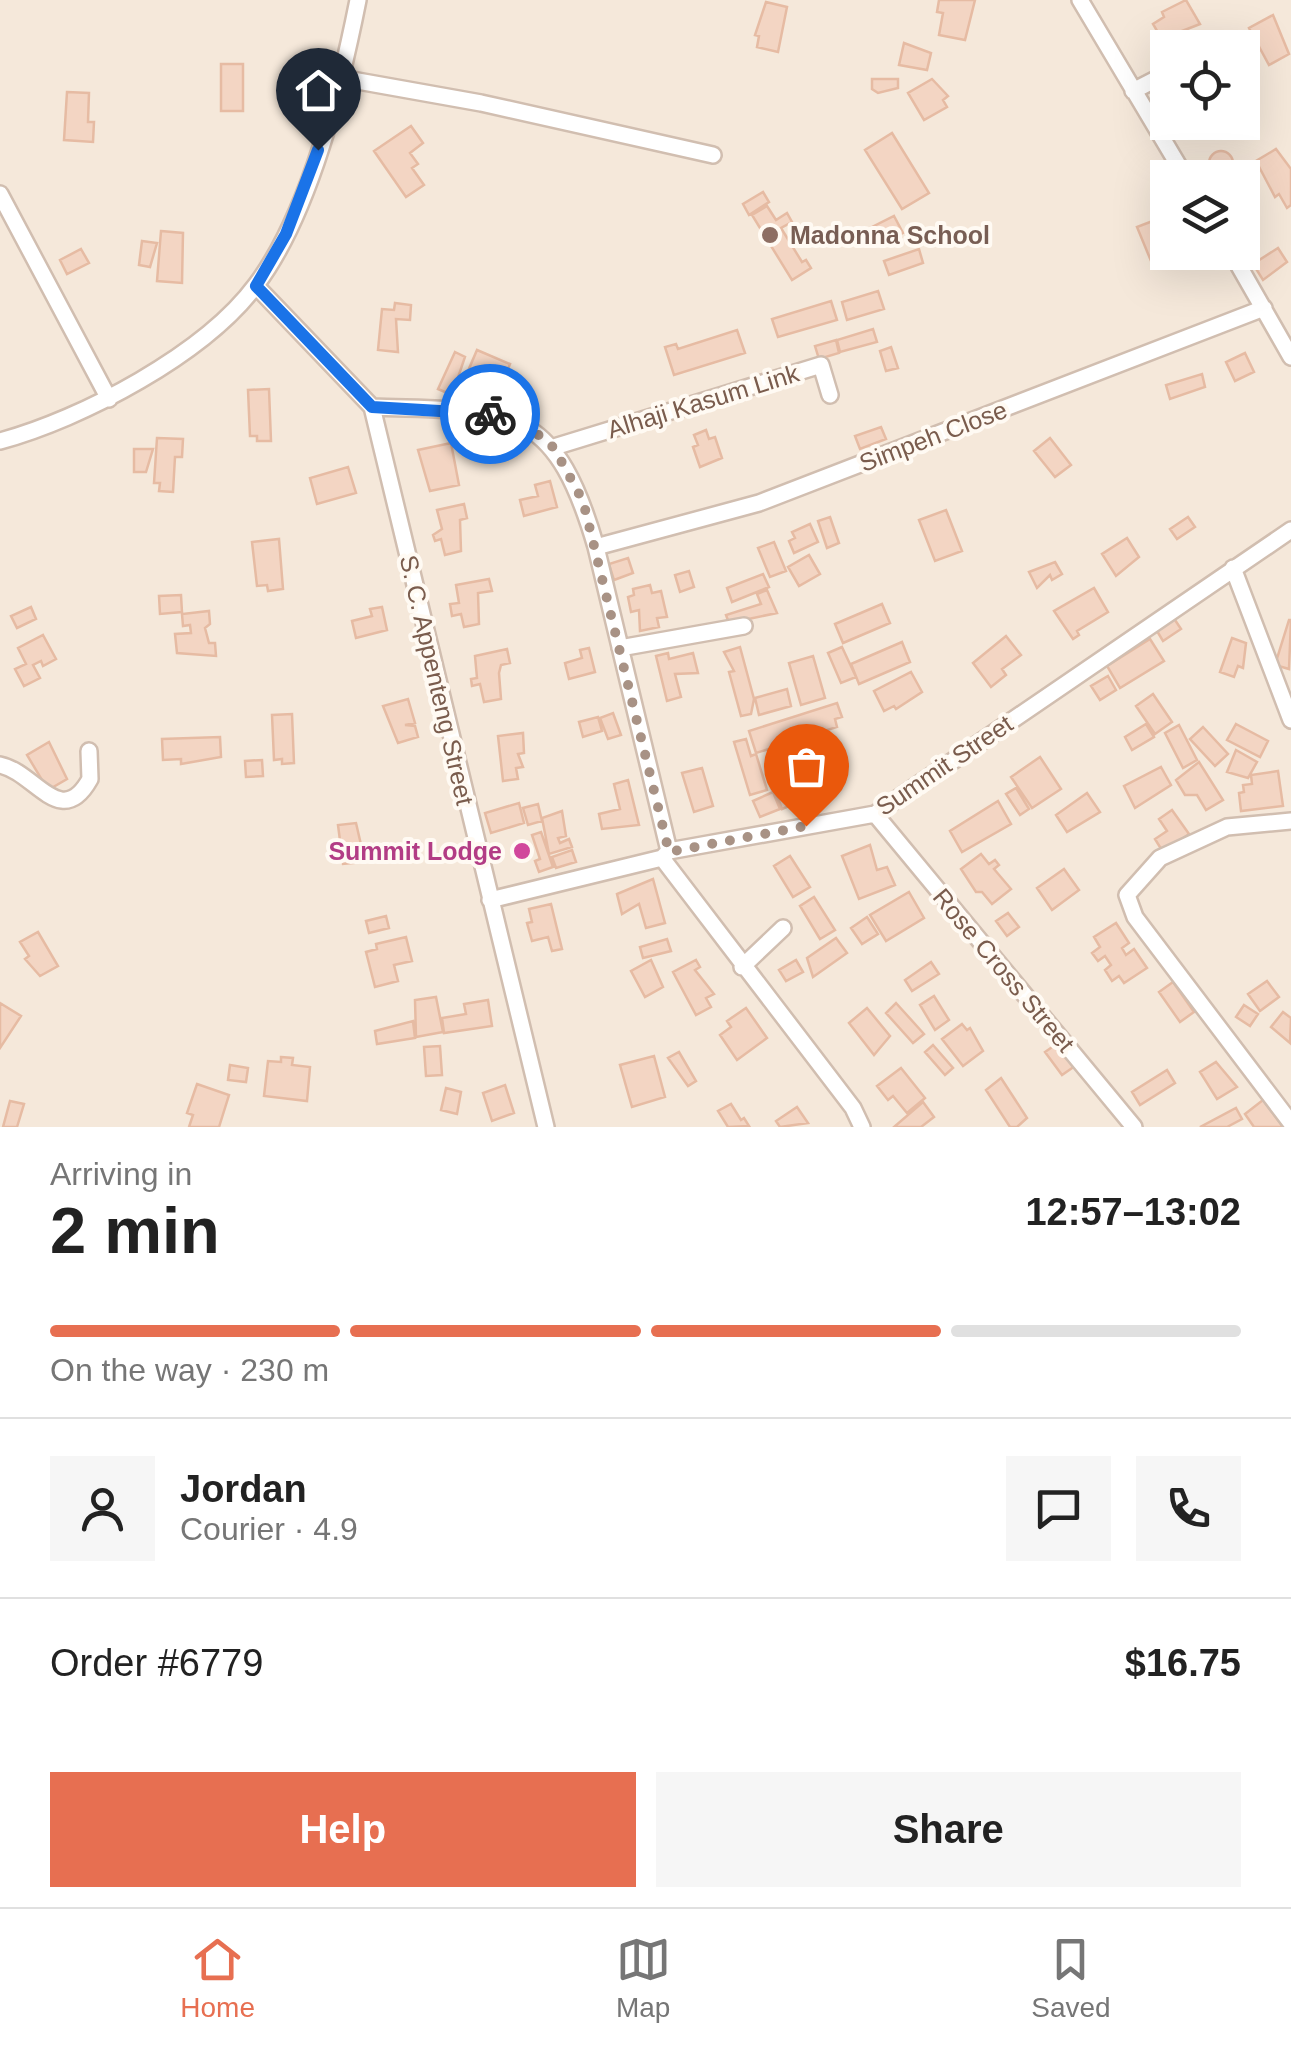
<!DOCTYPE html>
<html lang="en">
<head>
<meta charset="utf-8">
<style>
  body { margin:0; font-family:Helvetica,sans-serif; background:#f6f6f6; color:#222; height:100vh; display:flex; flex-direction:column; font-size:38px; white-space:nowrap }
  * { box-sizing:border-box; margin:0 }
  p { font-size:32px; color:#767676 }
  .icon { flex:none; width:55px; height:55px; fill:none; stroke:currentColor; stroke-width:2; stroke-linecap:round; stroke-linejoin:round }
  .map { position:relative; height:1127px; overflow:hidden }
  .drawer { display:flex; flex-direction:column; background:#fff; flex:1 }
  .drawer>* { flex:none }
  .fabs { position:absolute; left:1150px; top:30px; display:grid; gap:20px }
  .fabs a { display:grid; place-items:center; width:110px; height:110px; border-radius:0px; background:#fff; box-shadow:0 10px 40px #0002; font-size:50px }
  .pin { position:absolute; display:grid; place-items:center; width:85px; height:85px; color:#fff; margin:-102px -42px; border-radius:50% 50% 50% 0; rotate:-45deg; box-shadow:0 0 10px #0007 }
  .pin .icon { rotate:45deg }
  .courier { position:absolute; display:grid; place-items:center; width:100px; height:100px; margin:-50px; border:8px solid #1a73e8; border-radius:50%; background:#fff; color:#222; box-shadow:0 2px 12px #0007 }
  .overview em { font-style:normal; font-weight:700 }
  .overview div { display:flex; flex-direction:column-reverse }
  .overview { display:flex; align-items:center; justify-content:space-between; height:170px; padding:0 50px }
  h1 { font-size:65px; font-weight:700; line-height:75px }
  .bar { display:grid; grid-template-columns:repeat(4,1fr); gap:15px 10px; align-content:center; height:120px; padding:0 50px }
  .bar i { height:12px; border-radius:8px; background:#e0e0e0 }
  .bar .active { background:#e76f51 }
  .bar p { grid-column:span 4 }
  .line { display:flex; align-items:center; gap:25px; padding:0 50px; border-top:2px solid #e0e0e0 }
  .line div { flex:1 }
  .round { display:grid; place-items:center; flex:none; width:105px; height:105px; border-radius:0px; background:#f6f6f6 }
  .action { display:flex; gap:20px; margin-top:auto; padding:20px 50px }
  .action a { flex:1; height:115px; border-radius:0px; background:#e76f51; color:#fff; font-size:40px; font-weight:700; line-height:115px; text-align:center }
  .action a+a { background:#f6f6f6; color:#222 }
  .tab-bar { display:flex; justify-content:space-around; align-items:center; height:140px; border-top:2px solid #e0e0e0; background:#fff; font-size:28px; color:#767676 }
  .tab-bar a { display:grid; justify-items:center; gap:5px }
  .tab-bar .active { color:#e76f51 }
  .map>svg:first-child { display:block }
  .residential { fill:#f5e8da; fill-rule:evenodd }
  .building { fill:#f3d5c3; stroke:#e6bba3; stroke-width:2.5 }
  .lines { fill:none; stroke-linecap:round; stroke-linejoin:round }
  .street-casing { stroke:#d1beb0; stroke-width:20 }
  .street { stroke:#fff; stroke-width:15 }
  .done { stroke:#a89285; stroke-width:10; stroke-dasharray:0 18 }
  .route { stroke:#1a73e8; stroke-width:12 }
  .education-dot { fill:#8d6e63; stroke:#fffaf3; stroke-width:4 }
  .hotel-dot { fill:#d1479c; stroke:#fffaf3; stroke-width:4 }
  .labels { text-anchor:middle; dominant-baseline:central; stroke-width:8; stroke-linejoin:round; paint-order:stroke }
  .education-label { font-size:25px; font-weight:bold; fill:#785e54; stroke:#fffaf3; text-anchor:start }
  .street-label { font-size:25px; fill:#7a5c4d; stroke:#fffaf3 }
  .hotel-label { font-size:25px; font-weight:bold; fill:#b23c85; stroke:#fffaf3; text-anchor:end }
</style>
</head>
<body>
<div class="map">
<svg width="1291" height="1127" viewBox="0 0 1291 1127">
  <rect width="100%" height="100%" fill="#fdf6ec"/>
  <path class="residential" d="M0 0H1291V1127H0ZM1168 48H1242V122H1168ZM1168 178H1242V252H1168Z"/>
  <path class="building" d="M939 0H975L965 40 939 35 943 13 937 12Z
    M1186 0 1200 24 1182 31 1184 36 1177 40 1174 35 1164 43 1153 24 1164 17 1162 12Z
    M766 2 787 7 778 52 757 47 759 36 755 35Z
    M1273 15 1289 54 1269 65 1249 28Z
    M904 43 931 53 927 70 899 65Z
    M221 64H243V111H221Z
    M872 79H898V88L878 93 872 89Z
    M932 79 948 96 943 100 947 107 924 120 908 93Z
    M67 92 89 93 88 122H94L93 142 64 140Z
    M411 126 423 143 410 153 418 164 412 168 424 185 406 197 374 151Z
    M892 133 929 193 902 209 865 150Z
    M1276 149 1291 169V205L1287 208 1279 194 1275 197 1256 161Z
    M1209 163a12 12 0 1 1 24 0a12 12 0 1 1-24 0Z
    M763 192 769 202 749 215 743 204Z
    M767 206 776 220 787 213 792 222 781 228 802 262 806 260 811 268 792 280 752 215Z
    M894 216 903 233 876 246 868 229Z
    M1158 219 1168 252 1171 253 1151 261 1137 227Z
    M161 231 183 233 182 283 157 281Z
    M142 241 157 243 150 267 139 265Z
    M1278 248 1287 262 1263 280 1253 264Z
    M81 249 89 263 67 274 60 260Z
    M919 249 923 263 889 275 884 261Z
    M878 291 884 309 847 320 842 302Z
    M831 301 837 320 778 337 772 319Z
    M395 303 411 305 410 320 396 319 398 352 378 350 382 309 394 310Z
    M873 329 877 342 840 352 837 340Z
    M737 330 745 353 674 375 665 347 676 344 678 349Z
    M836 340 839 353 819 359 815 346Z
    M891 347 898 368 886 371 880 351Z
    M477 350 510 364 498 394 462 385Z
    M455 352 465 357 452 395 438 389Z
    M1245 353 1254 372 1235 381 1226 362Z
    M1202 374 1205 387 1170 399 1166 385Z
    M507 387 523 393 517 410 501 405Z
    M269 389 271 441H257V436H250L248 390Z
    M881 427 886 439 860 449 855 436Z
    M706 430 709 439 715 437 722 458 700 467 693 447 698 445 694 435Z
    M157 438 183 439 182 457H175L173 492 159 491 160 483H154Z
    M1050 438 1071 465 1055 477 1034 451Z
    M451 443 459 485 430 491 418 450Z
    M134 449H153L146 472H134Z
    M348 467 356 493 317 504 310 478Z
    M550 481 557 507 524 516 520 500 538 496 535 485Z
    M464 504 467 518 460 520 461 551 445 555 441 539 435 541 433 535 442 529 437 510Z
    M946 510 962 551 935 561 919 520Z
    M830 517 839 543 827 548 818 521Z
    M1188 517 1195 527 1177 539 1170 529Z
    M810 524 818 542 794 553 789 541 795 538 792 532Z
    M1127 538 1139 557 1116 576 1102 554Z
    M279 539 283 589 268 591 267 585 257 586 252 542Z
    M774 542 786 571 770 577 758 548Z
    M809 555 820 574 799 586 788 567Z
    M628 558 633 573 614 580 609 564Z
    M1055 562 1062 574 1052 580 1050 575 1037 588 1029 572Z
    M689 571 694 587 680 592 675 575Z
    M763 574 769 587 732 602 727 588Z
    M489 579 492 591 478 593 479 624 464 627 461 614 452 616 450 604 459 603 456 585Z
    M650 585 652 593 661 591 667 617 657 618 659 627 640 631 639 610 631 612 628 597 634 595 633 589Z
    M1094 588 1108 612 1077 631 1079 635 1073 639 1054 611Z
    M767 590 777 613 729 623 726 615 761 604 757 594Z
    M181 595 182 612 160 614 159 596Z
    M882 604 890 623 843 643 835 624Z
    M31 607 36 619 17 628 11 616Z
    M382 607 387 630 356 638 352 621 372 616 370 609Z
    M209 611 210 624 205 628 209 643H215L216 656 177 653 175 634 191 633 190 625 183 626 182 614Z
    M1171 614 1181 629 1163 641 1154 626Z
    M1289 620H1291L1289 669 1275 665Z
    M43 635 56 659 43 666 41 661 33 665 40 678 24 686 15 669 26 664 18 648Z
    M1006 636 1021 655 1002 669 1006 675 991 687 973 663Z
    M1232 638 1246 643 1243 668 1238 666 1234 677 1220 672Z
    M1150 639 1164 661 1120 688 1107 666Z
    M902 642 910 662 859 684 851 664Z
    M740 647 754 699 751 714 741 716 729 672 734 671 724 652Z
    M842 647 856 677 841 683 828 653Z
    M589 648 595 672 569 679 565 663 582 658 580 650Z
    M507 649 510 663 501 665 499 673 501 699 484 702 480 684 472 686 471 679 477 678 475 656Z
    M668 653 669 659 693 653 698 673 675 674 681 697 667 701 656 656Z
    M813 656 825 698 801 705 789 663Z
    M911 672 922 692 896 709 894 706 884 711 874 691Z
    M1108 676 1116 690 1100 700 1091 686Z
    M787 689 791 706 759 715 755 698Z
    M1153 694 1172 722 1155 734 1136 706Z
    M408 699 415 723 405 725 415 726 418 737 398 743 383 706Z
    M837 703 842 717 835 719 837 727 811 735 813 742 803 746 801 739 756 753 749 731Z
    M613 713 621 735 608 739 600 718Z
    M292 714 294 763 282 764V759L274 760 272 715Z
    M598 717 602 731 583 737 579 722Z
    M1146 724 1154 737 1132 750 1125 737Z
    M1236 724 1268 741 1260 757 1227 740Z
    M1179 725 1197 760 1183 768 1165 733Z
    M1203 727 1228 754 1215 766 1190 739Z
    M523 733 524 753 518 754 523 767 516 768 518 779 503 781 498 736Z
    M220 737 221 757 181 764V759L163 760 162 739Z
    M746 739 751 756 756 754 767 790 750 795 734 742Z
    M49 742 67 779 48 790 27 755Z
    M1236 750 1257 762 1248 778 1227 772Z
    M1040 757 1061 789 1032 808 1011 777Z
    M262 760 263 776 246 777 245 761Z
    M1199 762 1223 800 1206 810 1197 795H1185L1176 780Z
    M1161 767 1171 785 1135 808 1124 786Z
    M702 768 713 806 694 812 682 773Z
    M1278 771 1283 806 1241 811 1239 793 1244 792 1243 785 1252 784 1251 775Z
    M628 780 639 825 602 829 599 814 620 809 614 784Z
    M797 785 803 800 782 809 776 793Z
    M1016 788 1029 809 1020 815 1006 794Z
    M773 792 780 809 760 817 753 801Z
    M1087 793 1100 812 1067 832 1056 815Z
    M998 801 1011 824 962 852 950 831Z
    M519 803 524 823 491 833 485 813Z
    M538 804 542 821 528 825 523 808Z
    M1172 810 1189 834 1163 852 1155 839 1167 831 1159 819Z
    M562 811 566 836 558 838 560 843 569 839 572 847 549 854 542 818Z
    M356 823 365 862 343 864 338 825Z
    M541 832 553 867 539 872 535 861 540 859 532 835Z
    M870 845 877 870 887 867 895 885 859 899 842 856Z
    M572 850 576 862 556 868 552 857Z
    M981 854 989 864 995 860 999 865 994 869 1011 889 992 904 982 892H976L961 869Z
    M790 856 810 887 793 897 774 866Z
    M1064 869 1079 890 1052 910 1037 888Z
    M653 879 665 923 646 928 639 904 622 914 617 894Z
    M909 892 924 918 886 941 870 915Z
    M814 897 835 930 820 939 800 906Z
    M551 904 562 949 552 951 548 937 532 941 527 923 532 922 529 909Z
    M1008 913 1019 927 1007 936 996 921Z
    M386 916 389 928 369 933 366 921Z
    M867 917 878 934 862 944 851 928Z
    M1116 923 1129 943 1122 948 1126 955 1134 949 1147 968 1124 983 1119 976 1112 981 1105 970 1111 965 1105 956 1098 961 1092 953 1100 947 1094 937Z
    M38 932 58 966 40 976 25 959 29 956 20 942Z
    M406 937 412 961 394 965 398 981 375 987 366 952 377 949 376 944Z
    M836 938 847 953 813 977 807 958Z
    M667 939 671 951 643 958 640 947Z
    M651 960 663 987 645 997 631 971Z
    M696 960 700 967 695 970 714 994 706 998 711 1007 696 1015 673 972Z
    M796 960 803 972 786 981 779 970Z
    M931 962 939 974 912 991 905 980Z
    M1267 981 1279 997 1260 1011 1248 994Z
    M1173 982 1194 1012 1180 1022 1159 992Z
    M934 996 949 1020 935 1030 920 1005Z
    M436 997 443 1032 416 1037 415 1000Z
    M488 1000 492 1026 444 1033 442 1018 466 1014 464 1004Z
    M0 1003 21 1016 0 1048Z
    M896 1003 924 1034 913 1043 886 1013Z
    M1244 1005 1258 1014 1250 1026 1236 1017Z
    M746 1008 767 1038 737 1060 720 1035 731 1027 727 1021Z
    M867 1008 890 1036 874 1055 849 1023Z
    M1283 1012 1291 1018 1290 1043 1271 1027Z
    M413 1021 415 1038 377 1044 375 1031Z
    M962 1024 967 1030 970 1028 983 1051 963 1066 942 1039Z
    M1058 1043 1075 1066 1062 1075 1045 1052Z
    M933 1045 953 1068 945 1075 925 1052Z
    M440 1046 442 1075 426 1076 424 1047Z
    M679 1052 696 1081 688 1086 668 1058Z
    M654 1056 665 1097 632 1107 620 1065Z
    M281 1057 293 1058 292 1065 310 1067 307 1101 264 1096 268 1061 281 1062Z
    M1216 1062 1237 1087 1217 1099 1200 1072Z
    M230 1065 248 1068 246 1082 228 1080Z
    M901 1068 925 1098 907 1113 893 1096 888 1100 877 1086Z
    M1167 1070 1175 1083 1140 1105 1132 1092Z
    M1001 1078 1027 1118 1017 1127H1010L986 1090Z
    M197 1084 229 1095 219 1127H189L193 1115 187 1113Z
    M505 1085 514 1113 492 1121 483 1093Z
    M446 1088 461 1092 457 1114 441 1110Z
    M1263 1100 1283 1127H1254L1245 1114Z
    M10 1101 24 1104 17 1127H3Z
    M923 1102 934 1117 921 1127H894Z
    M731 1104 741 1120 744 1118 749 1126 728 1127 718 1111Z
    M797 1107 808 1123 780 1127 776 1121Z
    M1236 1108 1242 1119 1227 1127H1200Z"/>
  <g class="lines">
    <defs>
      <path id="street" d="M1080 0 1186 178
        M341 78 481 103 713 155
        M1133 91 1168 73
        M0 194 109 399
        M1231 252 1291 357
        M256 286 372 407
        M372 407 546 1127
        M372 407C508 412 553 399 596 547L669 851
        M0 441C82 419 205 354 256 285 309 215 341 86 358 0
        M554 447 821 365 830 395
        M596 547 759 503 1264 308
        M1233 568 1291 720
        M620 648 744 626
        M0 765C35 772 61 831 90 779L89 751
        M875 814 1134 1127
        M1291 821 1227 827 1160 858 1127 895 1135 917 1291 1123
        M662 858 853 1108 862 1127
        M490 900 662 858 669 851 875 814 1291 530
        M742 967 783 928"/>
    </defs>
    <use href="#street" class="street-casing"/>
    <use href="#street" class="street"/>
  </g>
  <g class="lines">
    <path class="done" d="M490 414 524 423 554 448 583 501 669 852 806 826"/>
    <path class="route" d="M318 150 286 234 256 286 372 407 490 414"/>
  </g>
  <circle class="education-dot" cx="770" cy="235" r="10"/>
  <circle class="hotel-dot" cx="522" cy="851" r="10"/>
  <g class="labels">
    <g class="education-label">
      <text x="790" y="235">Madonna School</text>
    </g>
    <g class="street-label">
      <text transform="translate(703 401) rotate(-17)">Alhaji Kasum Link</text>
      <text transform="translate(933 436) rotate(-21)">Simpeh Close</text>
      <text transform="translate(437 680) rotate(77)">S. C. Appenteng Street</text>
      <text transform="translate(944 765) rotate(-34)">Summit Street</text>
      <text transform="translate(1004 970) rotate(50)">Rose Cross Street</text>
    </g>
    <g class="hotel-label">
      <text x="502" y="851">Summit Lodge</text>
    </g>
  </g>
</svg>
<div class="fabs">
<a><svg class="icon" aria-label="locate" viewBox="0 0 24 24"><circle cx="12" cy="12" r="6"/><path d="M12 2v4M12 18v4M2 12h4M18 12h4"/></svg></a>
<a><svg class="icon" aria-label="layers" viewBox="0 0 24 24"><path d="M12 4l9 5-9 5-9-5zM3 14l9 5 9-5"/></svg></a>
</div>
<div class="pin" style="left:806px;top:826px;background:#ea580c"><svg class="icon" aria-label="bag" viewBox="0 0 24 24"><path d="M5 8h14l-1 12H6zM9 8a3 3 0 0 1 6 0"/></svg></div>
<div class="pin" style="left:318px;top:150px;background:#1f2937"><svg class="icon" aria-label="home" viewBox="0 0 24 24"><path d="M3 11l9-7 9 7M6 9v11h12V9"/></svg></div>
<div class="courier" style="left:490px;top:414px"><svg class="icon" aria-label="bike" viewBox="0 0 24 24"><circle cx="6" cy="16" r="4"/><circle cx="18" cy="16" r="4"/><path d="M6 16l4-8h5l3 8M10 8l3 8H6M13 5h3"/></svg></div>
</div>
<section class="drawer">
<div class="overview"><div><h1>2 min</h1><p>Arriving in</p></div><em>12:57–13:02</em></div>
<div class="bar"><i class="active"></i><i class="active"></i><i class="active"></i><i></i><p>On the way · 230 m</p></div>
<div class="line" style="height:180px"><a class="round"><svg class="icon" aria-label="person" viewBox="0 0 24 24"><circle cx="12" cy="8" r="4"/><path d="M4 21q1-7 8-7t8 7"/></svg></a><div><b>Jordan</b><p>Courier · 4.9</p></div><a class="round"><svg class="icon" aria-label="chat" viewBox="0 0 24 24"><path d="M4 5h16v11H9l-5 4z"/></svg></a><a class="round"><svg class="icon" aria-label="phone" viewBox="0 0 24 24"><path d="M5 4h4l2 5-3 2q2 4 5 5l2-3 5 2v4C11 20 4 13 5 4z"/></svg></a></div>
<div class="line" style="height:130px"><div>Order #6779</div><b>$16.75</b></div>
<div class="action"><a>Help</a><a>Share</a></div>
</section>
<nav class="tab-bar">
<a class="active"><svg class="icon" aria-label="home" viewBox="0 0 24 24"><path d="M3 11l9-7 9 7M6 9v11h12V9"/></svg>Home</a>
<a><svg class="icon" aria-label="map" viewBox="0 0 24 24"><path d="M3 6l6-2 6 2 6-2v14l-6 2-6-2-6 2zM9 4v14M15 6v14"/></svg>Map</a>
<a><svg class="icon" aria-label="saved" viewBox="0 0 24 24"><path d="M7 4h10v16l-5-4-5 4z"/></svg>Saved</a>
</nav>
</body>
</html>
